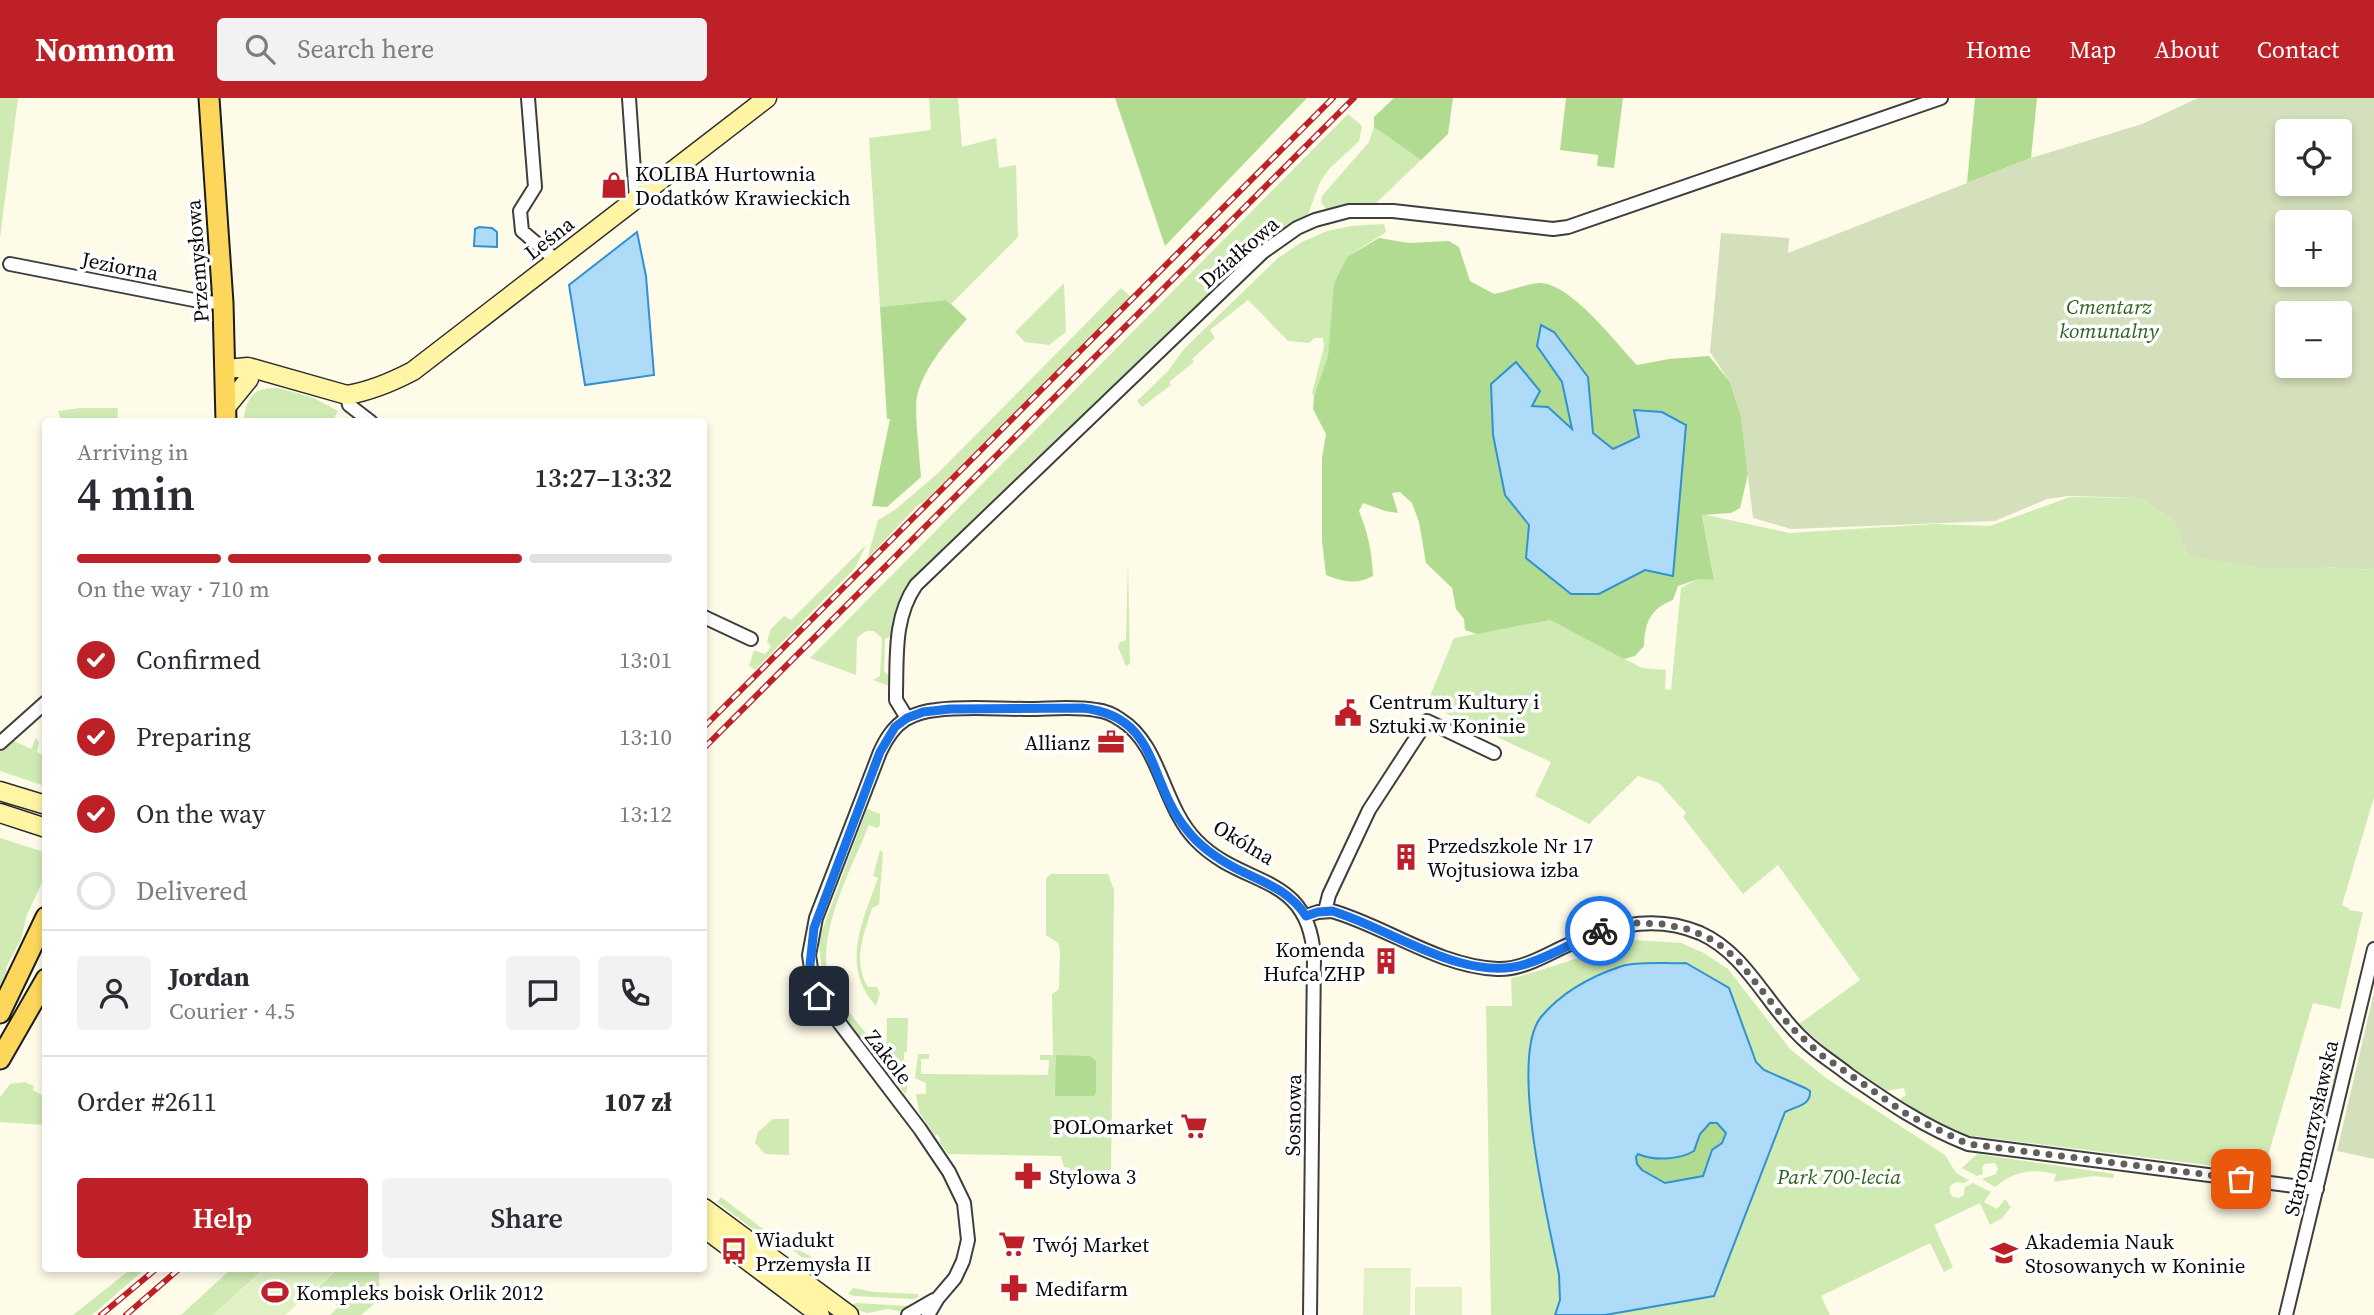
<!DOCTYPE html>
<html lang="en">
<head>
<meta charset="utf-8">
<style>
  body { margin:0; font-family:"Source Serif 4",serif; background:#f2f2f3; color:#2b2b33; height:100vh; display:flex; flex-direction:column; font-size:26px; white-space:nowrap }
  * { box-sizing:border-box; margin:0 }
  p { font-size:23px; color:#7c7c81 }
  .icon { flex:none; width:38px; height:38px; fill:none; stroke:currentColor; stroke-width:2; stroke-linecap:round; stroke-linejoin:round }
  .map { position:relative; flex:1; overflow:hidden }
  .details { position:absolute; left:42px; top:320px; width:665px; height:854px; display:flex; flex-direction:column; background:#fff; border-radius:7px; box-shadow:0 4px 10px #0003 }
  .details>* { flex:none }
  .tools { position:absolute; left:2275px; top:21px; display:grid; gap:14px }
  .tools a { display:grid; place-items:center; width:77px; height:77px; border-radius:7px; background:#fff; box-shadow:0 4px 10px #0003; font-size:35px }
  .pin { position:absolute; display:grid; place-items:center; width:60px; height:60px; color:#fff; margin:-30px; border-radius:14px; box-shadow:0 4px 10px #0006 }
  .courier { position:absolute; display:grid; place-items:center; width:70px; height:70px; margin:-35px; border:5px solid #1a73e8; border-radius:50%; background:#fff; color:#222; box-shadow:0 2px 9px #0007 }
  .headline em { font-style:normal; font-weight:600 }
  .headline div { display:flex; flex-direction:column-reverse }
  .headline { display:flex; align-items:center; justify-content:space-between; height:119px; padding:0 35px }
  h1 { font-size:46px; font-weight:600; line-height:52px }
  .bar { display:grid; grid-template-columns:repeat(4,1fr); gap:10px 7px; align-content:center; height:84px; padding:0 35px }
  .bar i { height:9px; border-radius:5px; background:#e1e1e2 }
  .bar .selected { background:#be2027 }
  .bar p { grid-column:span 4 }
  .line { display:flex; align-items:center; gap:18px; padding:0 35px; border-top:2px solid #e1e1e2 }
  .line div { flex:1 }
  .round { display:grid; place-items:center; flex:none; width:74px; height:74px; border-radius:7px; background:#f2f2f3 }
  ol { padding:0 35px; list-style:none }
  li { display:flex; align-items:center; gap:21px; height:77px }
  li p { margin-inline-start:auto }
  li .icon { padding:7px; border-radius:50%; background:#be2027; color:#fff; stroke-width:4 }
  li:last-child { color:#7c7c81 }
  li i { width:38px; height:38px; border:4px solid #e1e1e2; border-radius:50% }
  .action { display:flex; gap:14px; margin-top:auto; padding:14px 35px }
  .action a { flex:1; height:80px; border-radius:7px; background:#be2027; color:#fff; font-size:28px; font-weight:600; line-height:80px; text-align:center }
  .action a+a { background:#f2f2f3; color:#2b2b33 }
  header { display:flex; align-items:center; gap:42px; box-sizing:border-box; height:98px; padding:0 35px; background:#be2027; color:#fff }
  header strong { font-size:33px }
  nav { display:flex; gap:38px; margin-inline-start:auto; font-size:24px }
  .search { width:490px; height:63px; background:#f2f2f3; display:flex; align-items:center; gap:18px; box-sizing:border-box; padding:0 24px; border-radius:7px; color:#7c7c81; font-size:26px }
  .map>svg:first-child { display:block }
  .green { fill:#cfeab3 }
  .forest { fill:#b2db92; fill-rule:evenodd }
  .cemetery { fill:#d4e0bb; fill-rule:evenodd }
  .pitch { fill:#e1f1c5 }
  .water { fill:#addbf8; stroke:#3291d1; stroke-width:2; fill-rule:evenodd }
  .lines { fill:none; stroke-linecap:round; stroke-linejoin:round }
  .street-casing { stroke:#3e3e3e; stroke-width:16 }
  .secondary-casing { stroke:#2d2d2d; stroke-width:21 }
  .primary-casing { stroke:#1c1c1c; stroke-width:23 }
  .street { stroke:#fff; stroke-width:12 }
  .secondary { stroke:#fff5a4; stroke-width:18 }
  .primary { stroke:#fdd65c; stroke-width:19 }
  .rail-casing { stroke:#be2027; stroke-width:6 }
  .rail { stroke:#fff; stroke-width:3.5; stroke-dasharray:10; stroke-linecap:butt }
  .done { stroke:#605f59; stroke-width:7; stroke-dasharray:0 12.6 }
  .route { stroke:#1a73e8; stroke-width:9 }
  .labels { text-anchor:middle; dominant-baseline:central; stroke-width:7; stroke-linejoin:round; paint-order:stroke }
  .poi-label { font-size:21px; fill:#0b0b0b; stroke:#fff; text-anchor:start }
  .street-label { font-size:21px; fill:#0b0b0b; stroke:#fff }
  .park-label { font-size:21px; font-style:italic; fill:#2a641b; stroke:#fff }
</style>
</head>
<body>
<header>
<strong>Nomnom</strong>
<div class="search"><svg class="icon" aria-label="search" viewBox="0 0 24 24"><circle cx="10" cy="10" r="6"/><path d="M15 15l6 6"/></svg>Search here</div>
<nav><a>Home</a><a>Map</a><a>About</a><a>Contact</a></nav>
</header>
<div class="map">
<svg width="2374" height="1217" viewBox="0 0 2374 1217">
  <rect width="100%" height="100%" fill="#fffbe9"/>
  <path class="green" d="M0 0H18L0 140Z
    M929 0H958L962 49 996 40 999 70 1016 67 1018 139 951 206 944 202 880 209 869 40 931 32Z
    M1348 16 1362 28 1359 43 1329 71 1320 84 1307 119 1266 144 917 477C901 498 895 511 891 538L885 541 884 573 891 580 889 588 873 582 880 578 882 540 874 533H866L857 540 856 577 810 560Z
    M1374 29 1421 62 1375 106H1348L1326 111 1321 104 1322 98 1369 44Z
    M1384 126 1386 134 1347 159 1332 225 1328 259 1314 298 1312 295 1324 249 1323 240H1314L1309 245 1288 243 1248 202 1210 232 1215 240 1192 261 1194 264 1169 284 1171 287 1142 309 1137 303 1167 274 1185 250 1278 160 1302 144 1327 133 1351 128Z
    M1064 185 1066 234 1049 247 1025 244 1015 234Z
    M1121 190 1131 199 922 406 920 405 867 461 878 422 895 412 938 375Z
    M279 290 314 300 338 313 332 324H243C247 299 252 289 279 290Z
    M80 310H118L117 324H62L58 313Z
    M2070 399 2140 400 2174 423 2326 469 2374 472V699L2342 807 2348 810 2349 812 2363 814 2340 911 2313 905 2267 1061 2257 1060 2255 1073 1965 1037 1899 1005 1902 999 1906 998 1904 990 1886 993 1831 954 1799 926 1860 882 1778 767 1743 796 1683 719 1686 715 1659 685 1638 678 1589 726 1535 698 1551 664 1430 608V598L1454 540 1550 522 1642 570 1666 572 1665 591 1671 592 1681 490 1697 481H1714L1702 416 1789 435 1934 426 1990 428Z
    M866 447 855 470 755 572 749 568 754 552 765 556 771 549 767 543 771 531 784 518 791 522Z
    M1128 463 1130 566 1126 568 1118 549 1120 544 1126 542Z
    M36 640 39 644 37 654 45 658V688L0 673V654L14 643 31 651Z
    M867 711 880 716V727L877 730 869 727C853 768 812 842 831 884 843 910 864 932 881 954L876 959C844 917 820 897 819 841Z
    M0 740 41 753 46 760 45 778 26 819 22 839 6 870 7 877 0 891Z
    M880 752 883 755 879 807 872 810C864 837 852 862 868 889H877L880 895 876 908C840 868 862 824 878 780L873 778Z
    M1051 776H1108L1114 792 1111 1081 1069 1080 1070 1070 1064 1069 1061 1058 948 1056 939 1043 941 1042 937 1036 935 1038 919 1014 916 996H926V985L915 980 918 956H929V961H921V976L1048 977 1049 962H1040V957H1053L1052 896 1059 891 1060 852 1058 845 1046 837V780Z
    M1634 842 1681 845 1704 855 1728 871 1790 951 1826 980 1945 1057 1956 1075 1969 1082 1964 1085 1956 1084 1950 1088V1095L1953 1099 1959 1100 1964 1097 1965 1089 1973 1085 1991 1094 1984 1104 1997 1111 2005 1101 2011 1109 2002 1120 1990 1127 1980 1105 1934 1127 1953 1169 1944 1174 1930 1145 1821 1198 1830 1217H1605L1714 1198 1785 1014 1802 1008 1800 987 1764 972 1756 964 1729 890H1575C1564 899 1546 910 1539 922 1510 975 1547 1117 1559 1177L1560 1202 1555 1217H1491L1486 908H1512L1511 880C1553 871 1592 853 1634 842Z
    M802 870 812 899 797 902 792 899C790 891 795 876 802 870Z
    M887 920H908L907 954H904V962L907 963V992L905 996 886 972Z
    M2334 962 2342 964 2322 1046 2320 1021Z
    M25 984 34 988 33 992 45 999V1027L0 1024V999L10 986Z
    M773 1021H789V1057L765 1056 755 1045 758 1034Z
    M1977 1056 2114 1076V1078L2113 1080 2093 1078 2054 1084 2056 1076C2034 1070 2013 1073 1995 1089L1982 1081 1996 1076 1998 1071 1995 1065 1984 1066 1982 1071 1983 1076 1977 1078 1962 1070Z
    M721 1099 767 1134 819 1163 814 1171C802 1158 785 1144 768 1140V1137L750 1129 717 1104Z
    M131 1171H145L92 1217H73Z
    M231 1171H264L213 1217H181Z
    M338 1171H379L380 1201 361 1217H330L338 1209 319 1188Z
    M853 1190 874 1194 918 1196 919 1199 914 1201 854 1198 848 1196Z
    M856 1205 909 1208 913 1210 903 1214 888 1211 867 1215 849 1209Z"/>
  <path class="forest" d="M1115 0H1307L1165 148Z
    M1394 0H1453L1448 36 1421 62 1374 29V19Z
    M1566 0H1623L1614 70 1597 68 1598 57 1560 52Z
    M1975 0H2037L2031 60 1967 85Z
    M1379 140 1409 145 1449 143 1459 149 1470 183 1494 196C1506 194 1531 184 1542 185 1574 189 1615 244 1637 267L1669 261 1709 258 1730 284 1741 318 1748 376 1740 410 1731 415 1702 417 1714 482 1698 481 1678 488 1673 502C1650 511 1645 524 1644 548L1635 558 1624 561 1550 522 1477 536 1465 532 1464 521 1456 511 1452 490 1426 465 1419 424 1412 405 1400 394 1392 395 1398 415 1385 413 1363 405 1359 413C1368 435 1372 454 1373 478 1356 487 1344 484 1326 477L1322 443V360L1326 336 1313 311 1314 298 1328 258 1334 186 1347 159ZM1541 227 1588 279 1593 335 1613 352 1639 339 1634 313 1673 478 1645 472 1599 496 1526 460 1529 427 1517 265 1532 308 1548 309 1573 332 1562 284 1537 248Z
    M945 202 951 206 967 221C948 242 924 269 917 298 914 313 920 360 921 379L887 409 872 408 890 321H887L880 209Z
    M1056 957 1090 958 1096 963V995L1094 998H1055Z
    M1710 1025H1717L1726 1035 1722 1045 1711 1052 1703 1078 1665 1085 1642 1072 1637 1066 1635 1059 1638 1056 1656 1061 1682 1059 1697 1048 1700 1036Z"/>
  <path class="cemetery" d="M2198 0H2374V472L2326 469 2268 471 2189 458 2174 423 2140 400 2069 398 2047 401 1995 423 1791 431 1753 420 1741 318 1730 284 1710 254 1721 135 1789 140 1788 155 2031 60 2142 26ZM2287 33H2340V86H2287ZM2287 124H2340V177H2287ZM2287 215H2340V268H2287Z
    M2374 894V1061L2337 1053Z"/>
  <path class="pitch" d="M1364 1170H1411L1410 1217H1363Z
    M265 1171H337L285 1217H213Z
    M1415 1189H1462V1217H1415Z"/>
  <path class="water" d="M479 129 492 130 497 134V149L474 148 475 131Z
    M637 134 646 178 654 277 585 287 569 187Z
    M1541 227 1554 234 1588 279 1593 335 1613 351 1639 339 1634 312 1662 314 1686 327 1673 478 1645 472 1599 496H1571L1526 460 1529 427 1505 397 1493 337 1491 286 1516 264 1540 293 1532 308 1548 309 1572 331 1562 284 1537 248Z
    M1686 865 1729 890 1756 964 1764 972 1805 990 1810 993C1811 1008 1796 1008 1785 1014L1714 1198 1605 1217H1555L1560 1202 1559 1177C1549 1125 1508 960 1541 919 1561 895 1592 878 1622 868 1638 863 1668 866 1686 865ZM1710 1025H1717L1726 1035 1722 1045 1712 1052 1703 1078 1665 1085 1642 1072 1637 1066 1636 1059 1638 1056C1654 1063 1679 1062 1694 1053L1700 1036Z"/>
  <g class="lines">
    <defs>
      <path id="street" d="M528 0 535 89 520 113 522 133 557 163
        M629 0 636 102
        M10 166 204 204 223 205
        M347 297 349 307 371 324
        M704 519 751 541
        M907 620 896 602V594C897 556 894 519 916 487L1263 154 1297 130 1315 122 1349 113H1393L1553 131 1568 129 1941 0
        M0 645 46 604
        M1325 813 1329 797 1369 712 1427 623 1494 655
        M1306 818 1318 814 1332 813C1387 829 1438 868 1497 871 1518 872 1539 861 1557 852 1603 830 1650 814 1700 835 1747 856 1767 908 1803 941 1817 955 1834 965 1849 977 1888 1004 1924 1029 1968 1046L2317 1091
        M908 1217 934 1202
        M928 1217 938 1200 955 1180 963 1163 968 1142 964 1105 949 1074 920 1031 819 898 813 884 809 857 816 820 880 654C886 641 893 629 906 621 915 616 926 613 936 612 966 608 997 611 1027 611 1050 611 1074 608 1096 612 1105 613 1114 617 1121 622 1161 647 1162 707 1196 742 1243 791 1308 773 1314 858L1310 1217
        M2286 1217 2374 851"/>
      <path id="secondary" d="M226 271 248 269 347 297C371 293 392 284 413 273L767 0
        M227 308 249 281
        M0 693 46 707
        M0 715 46 730
        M704 1110 849 1217
        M704 1130 820 1217"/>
      <path id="primary" d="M209 0 223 205 226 324
        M0 915 46 819
        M0 961 46 881"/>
    </defs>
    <use href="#street" class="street-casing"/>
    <use href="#secondary" class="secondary-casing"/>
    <use href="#primary" class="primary-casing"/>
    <use href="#street" class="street"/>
    <use href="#secondary" class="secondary"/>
    <use href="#primary" class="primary"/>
    <defs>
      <path id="rail" d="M704 629 1333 0
        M704 650 1354 0
        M101 1217 156 1171
        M126 1217 179 1171"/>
    </defs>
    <use href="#rail" class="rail-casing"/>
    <use href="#rail" class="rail"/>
  </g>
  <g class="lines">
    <path class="done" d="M1600 833 1634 825 1663 826 1691 832 1715 843 1737 861 1790 928 1820 956 1908 1017 1968 1046 2241 1081"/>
    <path class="route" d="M819 898 810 867 814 830 880 654 895 629 907 620 923 614 950 611 1082 610C1161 618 1147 685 1187 732 1200 749 1218 761 1237 771 1263 784 1289 792 1306 818L1318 814 1332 813C1390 830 1464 886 1526 866 1552 858 1575 843 1600 833"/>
  </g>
  <defs>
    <symbol id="shop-bare" viewBox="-9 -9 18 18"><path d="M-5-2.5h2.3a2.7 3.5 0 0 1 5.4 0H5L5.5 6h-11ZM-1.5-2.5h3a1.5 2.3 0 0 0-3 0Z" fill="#be2027" stroke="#fff" stroke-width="2.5" paint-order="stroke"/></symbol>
    <symbol id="civic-bare" viewBox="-9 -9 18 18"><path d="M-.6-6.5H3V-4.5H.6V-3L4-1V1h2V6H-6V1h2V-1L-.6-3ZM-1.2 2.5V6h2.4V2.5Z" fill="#be2027" stroke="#fff" stroke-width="2.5" paint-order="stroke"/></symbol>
    <symbol id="office-bare" viewBox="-9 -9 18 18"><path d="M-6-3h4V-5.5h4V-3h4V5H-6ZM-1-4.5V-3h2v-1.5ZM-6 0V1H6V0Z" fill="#be2027" stroke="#fff" stroke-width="2.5" paint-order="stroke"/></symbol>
    <symbol id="building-bare" viewBox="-9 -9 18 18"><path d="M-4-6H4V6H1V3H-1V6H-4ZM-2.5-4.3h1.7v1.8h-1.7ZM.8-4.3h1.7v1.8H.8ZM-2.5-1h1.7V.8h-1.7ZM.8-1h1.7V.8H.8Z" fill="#be2027" stroke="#fff" stroke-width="2.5" paint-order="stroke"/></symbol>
    <symbol id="supermarket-bare" viewBox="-9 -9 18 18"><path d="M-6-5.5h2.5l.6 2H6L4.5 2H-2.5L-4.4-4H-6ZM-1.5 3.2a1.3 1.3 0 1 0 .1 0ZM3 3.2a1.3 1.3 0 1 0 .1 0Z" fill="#be2027" stroke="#fff" stroke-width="2.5" paint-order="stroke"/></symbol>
    <symbol id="pharmacy-bare" viewBox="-9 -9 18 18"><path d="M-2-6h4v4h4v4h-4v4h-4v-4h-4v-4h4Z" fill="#be2027" stroke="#fff" stroke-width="2.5" paint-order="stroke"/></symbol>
    <symbol id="bus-bare" viewBox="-9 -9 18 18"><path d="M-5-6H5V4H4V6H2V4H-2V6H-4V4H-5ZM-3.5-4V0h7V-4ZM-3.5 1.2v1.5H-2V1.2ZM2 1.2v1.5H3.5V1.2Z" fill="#be2027" stroke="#fff" stroke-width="2.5" paint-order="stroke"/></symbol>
    <symbol id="university-bare" viewBox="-9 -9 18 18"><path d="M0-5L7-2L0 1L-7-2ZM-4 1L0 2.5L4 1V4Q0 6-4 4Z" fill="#be2027" stroke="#fff" stroke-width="2.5" paint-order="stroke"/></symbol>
    <symbol id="stadium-bare" viewBox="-9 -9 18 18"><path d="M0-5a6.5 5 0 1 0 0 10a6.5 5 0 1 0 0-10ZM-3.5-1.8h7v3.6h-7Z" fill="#be2027" stroke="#fff" stroke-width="2.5" paint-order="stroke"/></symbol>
  </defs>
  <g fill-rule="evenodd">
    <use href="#shop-bare" x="595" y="68" width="38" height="38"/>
    <use href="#civic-bare" x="1329" y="596" width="38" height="38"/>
    <use href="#office-bare" x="1092" y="625" width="38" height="38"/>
    <use href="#building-bare" x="1387" y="740" width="38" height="38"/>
    <use href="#building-bare" x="1367" y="844" width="38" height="38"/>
    <use href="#supermarket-bare" x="1175" y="1009" width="38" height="38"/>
    <use href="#pharmacy-bare" x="1009" y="1059" width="38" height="38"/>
    <use href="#supermarket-bare" x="993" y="1127" width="38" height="38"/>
    <use href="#bus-bare" x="715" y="1134" width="38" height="38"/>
    <use href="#university-bare" x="1985" y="1136" width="38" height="38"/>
    <use href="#pharmacy-bare" x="995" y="1171" width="38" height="38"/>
    <use href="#stadium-bare" x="256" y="1175" width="38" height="38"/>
  </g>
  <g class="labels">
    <g class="poi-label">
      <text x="635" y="75">KOLIBA Hurtownia<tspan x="635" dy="24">Dodatków Krawieckich</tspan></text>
      <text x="1369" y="603">Centrum Kultury i<tspan x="1369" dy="24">Sztuki w Koninie</tspan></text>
      <text x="1090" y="644" text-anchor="end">Allianz</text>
      <text x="1427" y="747">Przedszkole Nr 17<tspan x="1427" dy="24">Wojtusiowa izba</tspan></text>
      <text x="1365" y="851" text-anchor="end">Komenda<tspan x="1365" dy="24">Hufca ZHP</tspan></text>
      <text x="1173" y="1028" text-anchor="end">POLOmarket</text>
      <text x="1049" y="1078">Stylowa 3</text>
      <text x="755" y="1141">Wiadukt<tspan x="755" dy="24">Przemysła II</tspan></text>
      <text x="2025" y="1143">Akademia Nauk<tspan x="2025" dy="24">Stosowanych w Koninie</tspan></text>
      <text x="1033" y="1146">Twój Market</text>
      <text x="1035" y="1190">Medifarm</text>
      <text x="296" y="1194">Kompleks boisk Orlik 2012</text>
    </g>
    <g class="street-label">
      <text transform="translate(549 140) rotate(-38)">Leśna</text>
      <text transform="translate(1239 154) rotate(-41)">Działkowa</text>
      <text transform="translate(197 163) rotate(-94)">Przemysłowa</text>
      <text transform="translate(120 168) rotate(11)">Jeziorna</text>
      <text transform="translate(1244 744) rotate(31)">Okólna</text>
      <text transform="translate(889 959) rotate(52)">Zakole</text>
      <text transform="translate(1293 1017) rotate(-89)">Sosnowa</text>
      <text transform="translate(2311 1030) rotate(-77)">Staromorzysławska</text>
    </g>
    <g class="park-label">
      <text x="2109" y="208">Cmentarz<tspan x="2109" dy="24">komunalny</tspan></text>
      <text x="1839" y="1078">Park 700-lecia</text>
    </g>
  </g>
</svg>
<div class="tools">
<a><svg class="icon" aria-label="locate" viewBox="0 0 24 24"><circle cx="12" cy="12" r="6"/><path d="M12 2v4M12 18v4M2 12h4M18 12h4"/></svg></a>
<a>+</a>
<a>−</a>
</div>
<div class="pin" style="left:2241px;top:1081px;background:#ea580c"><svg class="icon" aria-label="bag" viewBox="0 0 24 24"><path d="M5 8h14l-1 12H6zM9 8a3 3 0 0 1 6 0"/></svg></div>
<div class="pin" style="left:819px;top:898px;background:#1f2937"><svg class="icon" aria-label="home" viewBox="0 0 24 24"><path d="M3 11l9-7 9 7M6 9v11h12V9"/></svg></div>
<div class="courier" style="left:1600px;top:833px"><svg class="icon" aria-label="bike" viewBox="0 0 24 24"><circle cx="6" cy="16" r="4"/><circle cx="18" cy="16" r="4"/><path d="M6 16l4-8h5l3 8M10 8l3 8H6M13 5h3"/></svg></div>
<section class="details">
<div class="headline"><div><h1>4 min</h1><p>Arriving in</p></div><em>13:27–13:32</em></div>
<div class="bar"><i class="selected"></i><i class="selected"></i><i class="selected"></i><i></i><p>On the way · 710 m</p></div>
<ol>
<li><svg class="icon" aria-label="check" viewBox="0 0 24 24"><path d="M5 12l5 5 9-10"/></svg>Confirmed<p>13:01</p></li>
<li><svg class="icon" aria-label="check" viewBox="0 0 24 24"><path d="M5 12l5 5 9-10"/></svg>Preparing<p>13:10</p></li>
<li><svg class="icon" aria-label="check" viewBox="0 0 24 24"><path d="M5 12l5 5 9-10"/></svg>On the way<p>13:12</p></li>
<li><i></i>Delivered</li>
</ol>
<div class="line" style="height:126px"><a class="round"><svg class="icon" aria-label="person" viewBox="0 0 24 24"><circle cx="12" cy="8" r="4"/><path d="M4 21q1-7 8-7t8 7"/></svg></a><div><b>Jordan</b><p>Courier · 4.5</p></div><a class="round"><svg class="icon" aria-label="chat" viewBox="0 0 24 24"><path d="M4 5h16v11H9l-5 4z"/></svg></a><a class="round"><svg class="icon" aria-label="phone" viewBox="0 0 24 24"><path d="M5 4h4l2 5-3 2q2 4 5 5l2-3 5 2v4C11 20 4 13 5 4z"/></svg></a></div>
<div class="line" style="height:91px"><div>Order #2611</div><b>107 zł</b></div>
<div class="action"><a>Help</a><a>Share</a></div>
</section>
</div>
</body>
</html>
